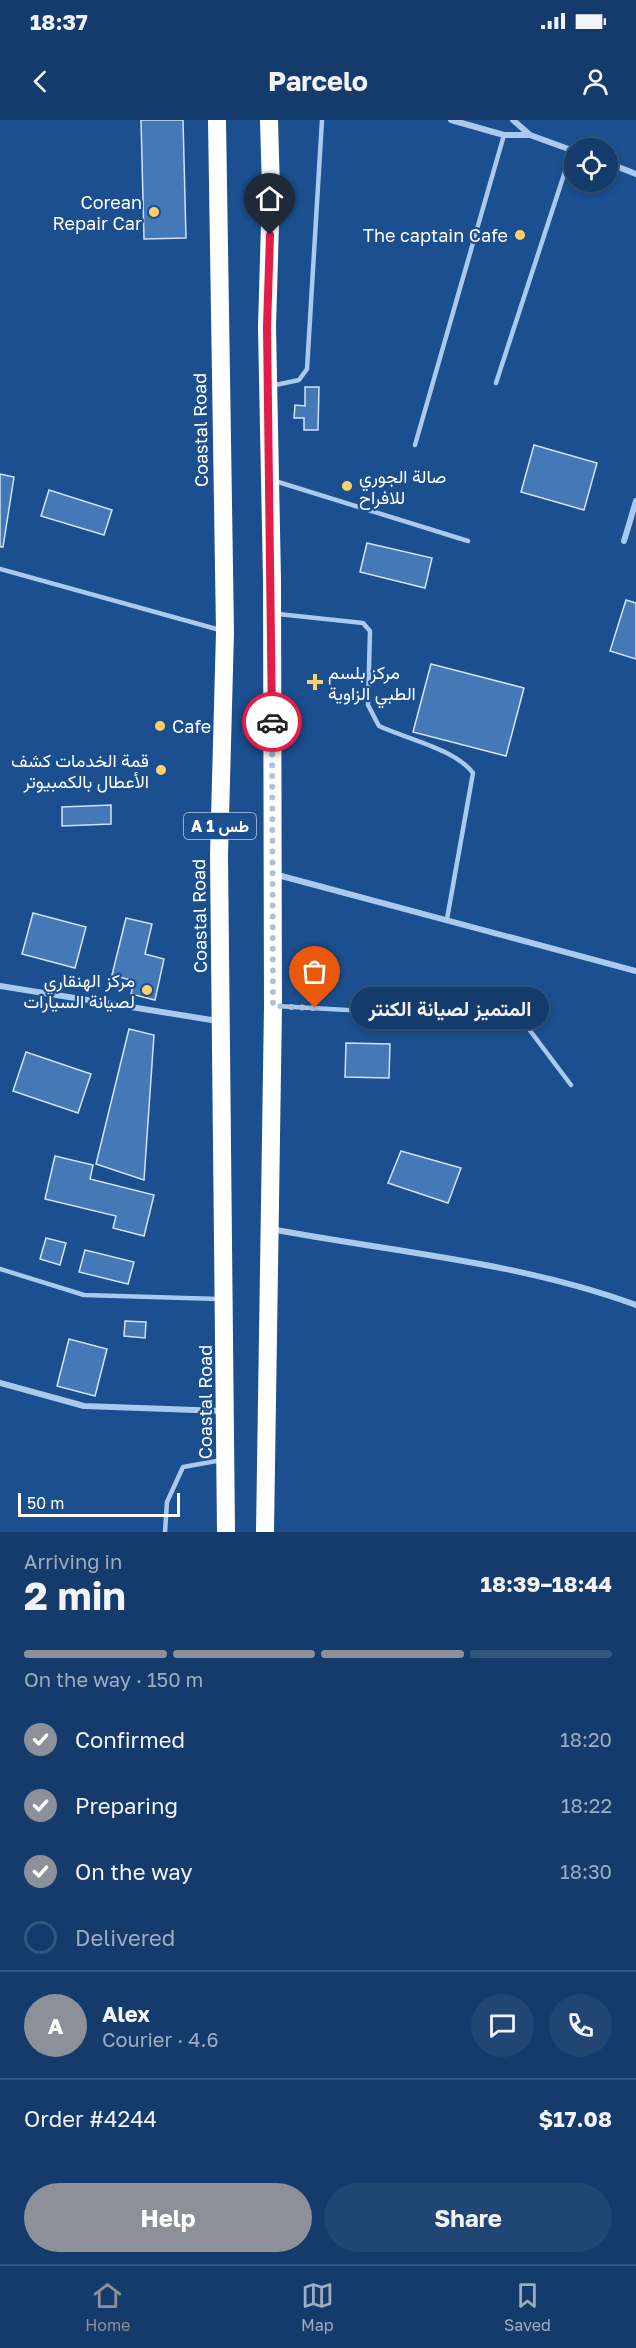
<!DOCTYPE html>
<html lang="en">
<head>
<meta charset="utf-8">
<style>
  body { margin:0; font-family:"Golos Text",Vazirmatn,sans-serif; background:#214673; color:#f1f3f6; height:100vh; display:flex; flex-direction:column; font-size:22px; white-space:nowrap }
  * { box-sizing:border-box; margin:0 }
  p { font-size:20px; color:#9dadc1 }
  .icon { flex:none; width:33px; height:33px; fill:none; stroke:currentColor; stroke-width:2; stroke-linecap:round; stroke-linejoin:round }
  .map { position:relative; height:1412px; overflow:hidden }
  .side { display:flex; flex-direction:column; background:#143b6b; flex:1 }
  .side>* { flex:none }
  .tools { position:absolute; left:564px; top:18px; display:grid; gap:12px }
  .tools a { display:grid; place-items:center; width:54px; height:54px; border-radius:50%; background:#143b6b; box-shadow:0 3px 9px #0003,0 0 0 2px #33557e; font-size:30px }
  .scale { position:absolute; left:18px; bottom:15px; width:162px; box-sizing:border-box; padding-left:6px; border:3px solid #fff; border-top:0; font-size:16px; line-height:21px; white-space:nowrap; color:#fff; -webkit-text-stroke:4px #1b4f8f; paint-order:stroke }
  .pin { position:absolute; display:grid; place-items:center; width:51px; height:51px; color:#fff; margin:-62px -26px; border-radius:50% 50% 50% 0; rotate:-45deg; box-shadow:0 0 6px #0007 }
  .pin .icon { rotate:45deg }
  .courier { position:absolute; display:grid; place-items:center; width:60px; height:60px; margin:-30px; border:4px solid #e11d48; border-radius:50%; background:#fff; color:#222; box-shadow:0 2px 8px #0007 }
  .bubble { position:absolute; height:42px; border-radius:21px; background:#143b6b; box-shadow:0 3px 9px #0003,0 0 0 2px #33557e; font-size:20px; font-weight:700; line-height:42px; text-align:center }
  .headline em { font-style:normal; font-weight:700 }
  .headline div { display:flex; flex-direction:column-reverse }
  .headline { display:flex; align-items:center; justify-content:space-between; height:102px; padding:0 24px }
  h1 { font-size:39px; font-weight:700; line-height:45px }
  .bar { display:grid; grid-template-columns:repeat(4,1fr); gap:9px 6px; align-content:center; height:72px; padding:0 24px }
  .bar i { height:8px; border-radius:4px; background:#33557e }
  .bar .selected { background:#8c9099 }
  .bar p { grid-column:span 4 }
  .line { display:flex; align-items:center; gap:15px; padding:0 24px; border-top:2px solid #33557e }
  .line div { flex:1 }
  .round { display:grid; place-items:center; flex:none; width:63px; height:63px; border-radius:32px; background:#214673 }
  ol { padding:0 24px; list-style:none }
  li { display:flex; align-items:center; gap:18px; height:66px }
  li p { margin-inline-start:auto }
  li .icon { padding:6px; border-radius:50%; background:#8c9099; color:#fff; stroke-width:4 }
  li:last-child { color:#9dadc1 }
  li i { width:33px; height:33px; border:3px solid #33557e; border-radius:50% }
  .primary-button { display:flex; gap:12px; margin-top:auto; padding:12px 24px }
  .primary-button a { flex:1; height:69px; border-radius:36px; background:#8c9099; color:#fff; font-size:24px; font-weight:700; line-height:69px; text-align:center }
  .primary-button a+a { background:#214673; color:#f1f3f6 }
  .status { display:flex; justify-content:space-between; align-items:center; height:42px; padding:0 30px; background:#143b6b; direction:ltr }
  .status svg { height:16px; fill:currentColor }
  header { display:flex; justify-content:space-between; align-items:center; height:78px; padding:0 24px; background:#143b6b; font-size:27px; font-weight:700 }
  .tab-bar { display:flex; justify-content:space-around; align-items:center; height:84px; border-top:2px solid #33557e; background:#143b6b; font-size:16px; color:#9dadc1 }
  .tab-bar a { display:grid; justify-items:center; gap:3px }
  .tab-bar .selected { color:#8c9099 }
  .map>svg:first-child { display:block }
  .building { fill:#4478b7; stroke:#cfe3fa; stroke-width:1.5 }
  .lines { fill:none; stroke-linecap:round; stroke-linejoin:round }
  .lane { stroke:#a9c9ee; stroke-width:4.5 }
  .street { stroke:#a9c9ee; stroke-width:6 }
  .highway { stroke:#fff; stroke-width:18 }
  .done { stroke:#afc1d8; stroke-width:6; stroke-dasharray:0 10.8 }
  .route { stroke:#e11d48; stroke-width:8 }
  .poi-dot { fill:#ffd166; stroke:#1b4f8f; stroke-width:2 }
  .labels { text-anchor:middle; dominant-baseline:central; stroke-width:4.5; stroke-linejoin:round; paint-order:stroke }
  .shield { fill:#1b4f8f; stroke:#bbcadd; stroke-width:1.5 }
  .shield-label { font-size:16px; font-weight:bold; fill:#fff }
  .poi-label { font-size:18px; fill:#fff; stroke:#1b4f8f; text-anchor:end }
  .street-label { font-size:18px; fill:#fff; stroke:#1b4f8f }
</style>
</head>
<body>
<div class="status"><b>18:37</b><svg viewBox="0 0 49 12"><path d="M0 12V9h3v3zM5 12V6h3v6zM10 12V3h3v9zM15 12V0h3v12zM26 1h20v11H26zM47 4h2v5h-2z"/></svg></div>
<header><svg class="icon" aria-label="back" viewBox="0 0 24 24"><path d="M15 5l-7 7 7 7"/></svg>Parcelo<svg class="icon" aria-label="person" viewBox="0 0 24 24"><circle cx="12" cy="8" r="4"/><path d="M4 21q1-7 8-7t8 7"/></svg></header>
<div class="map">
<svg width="636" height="1412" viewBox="0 0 636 1412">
  <rect width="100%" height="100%" fill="#1b4f8f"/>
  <path class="building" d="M141 0H183L186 118 144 119Z
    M305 267H319L318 310H304V298H294L295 285 305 286Z
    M534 325 597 343 584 390 521 372Z
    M0 354 14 357 3 427H0Z
    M49 370 112 390 104 415 41 396Z
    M367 423 432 438 425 468 360 452Z
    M626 480 636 483V539L610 531Z
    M431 544 524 568 506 636 413 612Z
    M111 685V704L62 706V687Z
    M33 793 86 807 75 848 22 834Z
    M126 798 152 804 145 834 164 839 155 880 131 874 134 861 112 855Z
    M129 909 154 915 144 1060 96 1044Z
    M346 923 390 924 389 958 345 957Z
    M26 932 91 954 78 993 13 971Z
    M401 1031 461 1048 448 1083 388 1063Z
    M55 1036 93 1045 90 1059 154 1075 144 1116 113 1108 116 1096 45 1079Z
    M46 1118 66 1123 60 1145 40 1139Z
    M85 1130 134 1142 128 1164 79 1152Z
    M125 1201 146 1202 145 1218 124 1216Z
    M69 1219 107 1229 95 1276 57 1266Z"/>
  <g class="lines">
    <path class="lane" d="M496 263 572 30
      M271 266 299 260 307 249 322 0
      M415 325 504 15
      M275 361 468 421
      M0 449 220 510
      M278 494 363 503 370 511 368 585 379 606C407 619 455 629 473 653L447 799
      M276 886 418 894 437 890 466 872 486 869 507 880 571 965
      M0 1149 84 1175 219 1179
      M165 1412 167 1382 183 1347 222 1340"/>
    <path class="street" d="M451 0 504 15H530
      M513 0 530 15 574 31
      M608 43 636 54
      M624 421 636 381
      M274 754 636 851
      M0 866 218 901
      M271 1109C393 1132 519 1142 636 1185
      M0 1263 84 1286 223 1291"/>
    <path class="highway" d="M217 0 225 512 219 735 226 1412
      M265 1412 273 886 272 460 267 207 271 69 269 0"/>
  </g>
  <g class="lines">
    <path class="done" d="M272 602 273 886 315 888"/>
    <path class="route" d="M270 115 267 207 272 602"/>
  </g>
  <g class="poi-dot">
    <circle cx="154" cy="92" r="6"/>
    <circle cx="520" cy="115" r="6"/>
    <circle cx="347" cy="366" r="6"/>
    <path d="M312 553h6v6h6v6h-6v6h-6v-6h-6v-6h6z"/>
    <circle cx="160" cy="606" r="6"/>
    <circle cx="161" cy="650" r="6"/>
    <circle cx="147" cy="870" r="6"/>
  </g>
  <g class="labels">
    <rect class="shield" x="184" y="693" width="72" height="26" rx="4.5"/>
    <g class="shield-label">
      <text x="220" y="706">A 1 طس</text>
    </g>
    <g class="poi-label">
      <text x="142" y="82">Corean<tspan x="142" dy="21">Repair Car</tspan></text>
      <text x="508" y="115">The captain Cafe</text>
      <text x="359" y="356" text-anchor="start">صالة الجوري<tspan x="359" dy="21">للافراح</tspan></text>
      <text x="328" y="552" text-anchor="start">مركز بلسم<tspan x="328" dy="21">الطبي الزاوية</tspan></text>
      <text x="172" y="606" text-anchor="start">Cafe</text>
      <text x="149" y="640">قمة الخدمات كشف<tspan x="149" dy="21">الأعطال بالكمبيوتر</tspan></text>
      <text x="135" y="860">مركز الهنقاري<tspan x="135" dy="21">لصيانة السيارات</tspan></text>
    </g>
    <g class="street-label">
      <text transform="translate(200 310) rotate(-91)">Coastal Road</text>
      <text transform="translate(199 796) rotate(-91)">Coastal Road</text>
      <text transform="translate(205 1282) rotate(-90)">Coastal Road</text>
    </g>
  </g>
</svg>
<div class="tools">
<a><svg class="icon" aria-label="locate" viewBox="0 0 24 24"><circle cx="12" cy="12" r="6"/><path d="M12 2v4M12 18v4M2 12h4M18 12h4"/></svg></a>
</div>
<div class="scale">50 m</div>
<div class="pin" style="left:315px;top:888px;background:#ea580c"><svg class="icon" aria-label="bag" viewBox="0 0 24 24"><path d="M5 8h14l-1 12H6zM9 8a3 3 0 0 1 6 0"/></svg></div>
<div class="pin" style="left:270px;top:115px;background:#1f2937"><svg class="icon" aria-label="home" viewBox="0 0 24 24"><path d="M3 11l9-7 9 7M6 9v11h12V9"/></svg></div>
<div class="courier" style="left:272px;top:602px"><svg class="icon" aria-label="car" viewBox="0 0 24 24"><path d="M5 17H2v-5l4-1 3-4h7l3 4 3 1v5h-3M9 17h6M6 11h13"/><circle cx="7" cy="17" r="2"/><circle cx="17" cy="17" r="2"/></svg></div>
<div class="bubble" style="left:351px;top:867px;width:198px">المتميز لصيانة الكنتر</div>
</div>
<section class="side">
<div class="headline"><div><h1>2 min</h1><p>Arriving in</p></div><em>18:39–18:44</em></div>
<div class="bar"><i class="selected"></i><i class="selected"></i><i class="selected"></i><i></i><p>On the way · 150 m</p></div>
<ol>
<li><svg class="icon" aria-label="check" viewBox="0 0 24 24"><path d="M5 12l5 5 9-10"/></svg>Confirmed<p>18:20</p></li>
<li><svg class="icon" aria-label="check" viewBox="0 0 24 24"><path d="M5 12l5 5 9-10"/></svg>Preparing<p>18:22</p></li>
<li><svg class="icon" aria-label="check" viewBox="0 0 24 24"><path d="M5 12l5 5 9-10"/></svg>On the way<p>18:30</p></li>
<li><i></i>Delivered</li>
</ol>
<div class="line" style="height:108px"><b class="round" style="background:#8c9099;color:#fff">A</b><div><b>Alex</b><p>Courier · 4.6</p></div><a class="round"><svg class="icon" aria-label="chat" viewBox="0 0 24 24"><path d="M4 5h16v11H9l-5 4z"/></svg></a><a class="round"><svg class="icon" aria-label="phone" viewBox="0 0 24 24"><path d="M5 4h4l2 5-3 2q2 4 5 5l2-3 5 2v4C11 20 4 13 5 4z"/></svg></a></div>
<div class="line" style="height:78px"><div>Order #4244</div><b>$17.08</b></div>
<div class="primary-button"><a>Help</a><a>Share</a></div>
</section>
<nav class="tab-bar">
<a class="selected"><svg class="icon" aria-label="home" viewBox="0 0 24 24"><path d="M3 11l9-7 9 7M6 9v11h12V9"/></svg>Home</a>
<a><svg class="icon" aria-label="map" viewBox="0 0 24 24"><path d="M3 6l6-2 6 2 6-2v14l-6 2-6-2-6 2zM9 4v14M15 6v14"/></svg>Map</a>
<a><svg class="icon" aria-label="saved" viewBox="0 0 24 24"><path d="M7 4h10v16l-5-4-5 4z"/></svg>Saved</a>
</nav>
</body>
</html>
